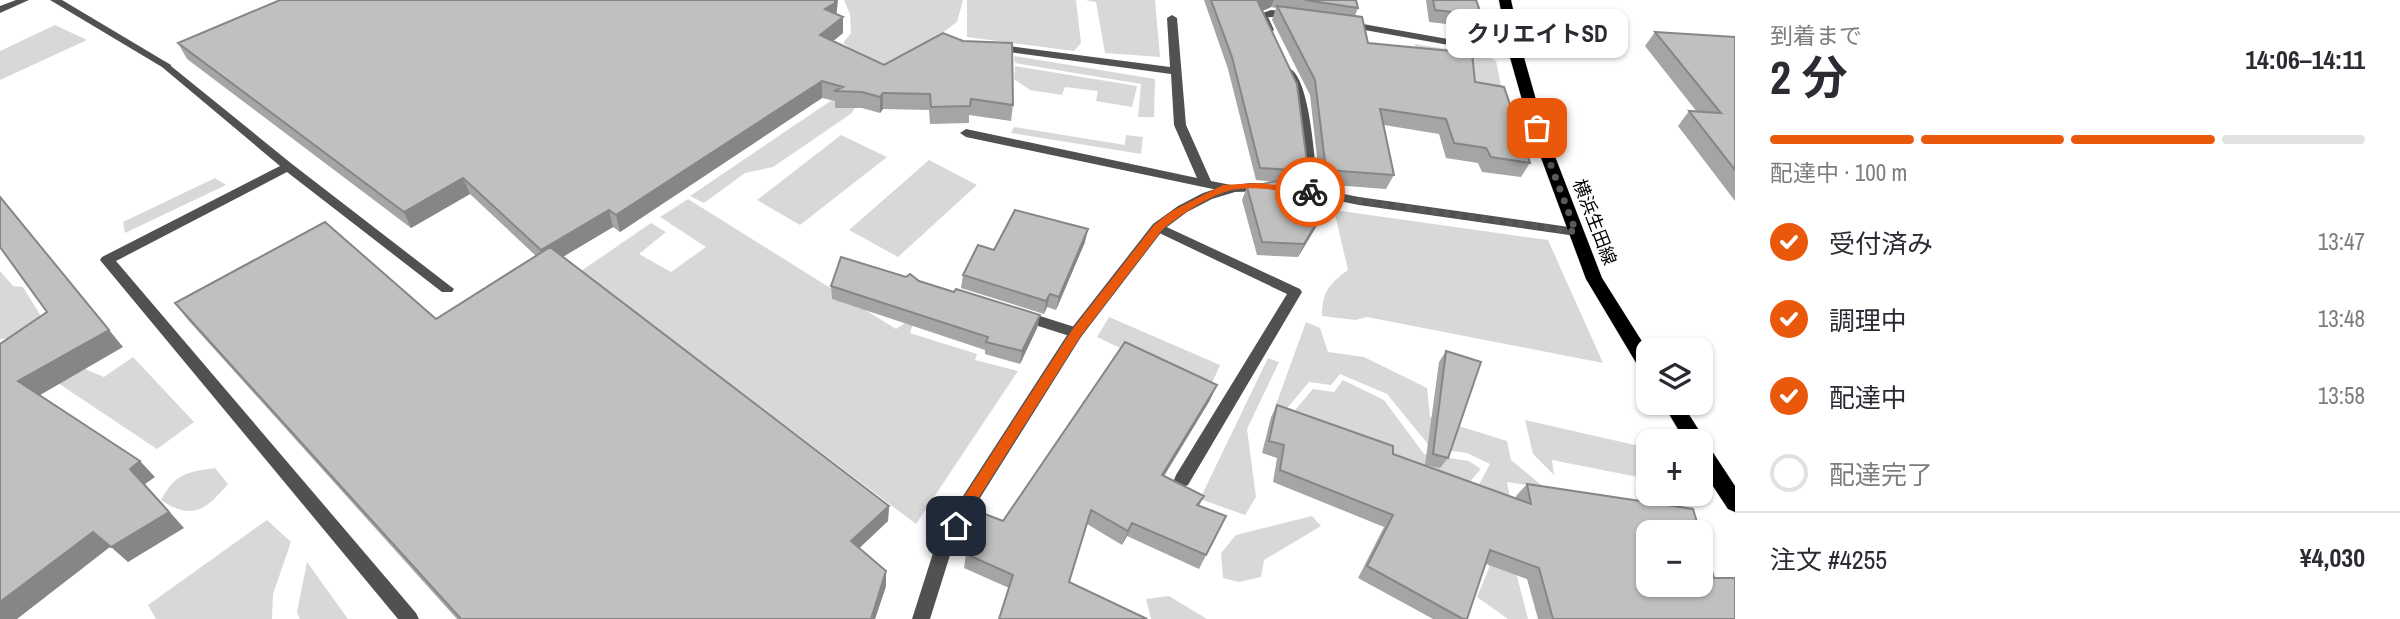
<!DOCTYPE html>
<html lang="ja">
<head>
<meta charset="utf-8">
<style>
  body { margin:0; font-family:"Archivo Narrow","Noto Sans JP",sans-serif; background:#f2f2f3; color:#2b2b33; height:100vh; display:flex; flex-direction:column; font-size:26px; white-space:nowrap }
  * { box-sizing:border-box; margin:0 }
  p { font-size:23px; color:#7c7c81 }
  .icon { flex:none; width:38px; height:38px; fill:none; stroke:currentColor; stroke-width:2; stroke-linecap:round; stroke-linejoin:round }
  .map { position:relative; flex:1; overflow:hidden }
  .sheet { display:flex; flex-direction:column; background:#fff; width:665px }
  .sheet>* { flex:none }
  .tools { position:absolute; left:1636px; top:338px; display:grid; gap:14px }
  .tools a { display:grid; place-items:center; width:77px; height:77px; border-radius:14px; background:#fff; box-shadow:0 2px 5px #0004; font-size:35px }
  .pin { position:absolute; display:grid; place-items:center; width:60px; height:60px; color:#fff; margin:-30px; border-radius:14px; box-shadow:0 4px 10px #0006 }
  .courier { position:absolute; display:grid; place-items:center; width:70px; height:70px; margin:-35px; border:5px solid #ea580c; border-radius:50%; background:#fff; color:#222; box-shadow:0 2px 9px #0007 }
  .bubble { position:absolute; height:49px; border-radius:14px; background:#fff; box-shadow:0 2px 5px #0004; font-size:23px; font-weight:700; line-height:49px; text-align:center }
  .overview em { font-style:normal; font-weight:700 }
  .overview div { display:flex; flex-direction:column-reverse }
  .overview { display:flex; align-items:center; justify-content:space-between; height:119px; padding:0 35px }
  h1 { font-size:46px; font-weight:700; line-height:52px }
  .bar { display:grid; grid-template-columns:repeat(4,1fr); gap:10px 7px; align-content:center; height:84px; padding:0 35px }
  .bar i { height:9px; border-radius:5px; background:#e1e1e2 }
  .bar .on { background:#ea580c }
  .bar p { grid-column:span 4 }
  .line { display:flex; align-items:center; gap:18px; padding:0 35px; border-top:2px solid #e1e1e2 }
  .line div { flex:1 }
  ol { padding:0 35px; list-style:none }
  li { display:flex; align-items:center; gap:21px; height:77px }
  li p { margin-inline-start:auto }
  li .icon { padding:7px; border-radius:50%; background:#ea580c; color:#fff; stroke-width:4 }
  li:last-child { color:#7c7c81 }
  li i { width:38px; height:38px; border:4px solid #e1e1e2; border-radius:50% }
  main { display:flex; flex:1; min-height:0 }
  .map>svg:first-child { display:block }
  .green { fill:#d8d8d8 }
  .lines { fill:none; stroke-linecap:round; stroke-linejoin:round }
  .primary-casing { stroke:#dbdbdb; stroke-width:1 }
  .service { fill:#515151; fill-rule:evenodd }
  .minor { fill:#515151; fill-rule:evenodd }
  .primary { fill:#000; fill-rule:evenodd }
  .wall { fill:#a5a5a5 }
  .shaded-wall { fill:#868686 }
  .building { fill:#c0c0c0; stroke:#868686; stroke-width:2 }
  .route { fill:#ea580c }
  .done { stroke:#595959; stroke-width:7; stroke-dasharray:0 12.6 }
  .labels { text-anchor:middle; dominant-baseline:central; stroke-width:5; stroke-linejoin:round; paint-order:stroke }
  .street-label { font-size:18px; fill:#000; stroke:#fff }
</style>
</head>
<body>
<main>
<div class="map">
<svg width="1735" height="619" viewBox="0 0 1735 619">
  <rect width="100%" height="100%" fill="#fff"/>
  <path class="green" d="M844 0H963L957 22 861 94 852 113 773 167 745 173 704 203 690 196 863 79 838 59 850 48 843 43 851 33 850 14Z
    M967 0H1076L1081 43 1074 51 967 37Z
    M1085 0H1155L1160 57 1105 53 1096 2Z
    M55 25 87 40 0 80V51Z
    M1415 44 1485 55 1496 61 1502 91 1429 83 1416 60Z
    M1014 56 1155 79 1154 117H1138L1141 84 1015 63Z
    M1015 66 1137 86 1132 107 1096 101 1098 91 1065 87 1062 95 1030 90 1014 79Z
    M1014 127 1125 145 1126 135 1143 137 1141 154 1011 133Z
    M841 135 887 157 800 225 757 200Z
    M929 160 977 185 898 257 849 230Z
    M215 178 226 185 125 233 123 222Z
    M688 199 896 329 916 316 910 333 977 354 975 360 1018 371 916 524 581 271 651 223 666 232 639 254 671 272 706 247 660 217Z
    M1334 210 1548 240 1603 363 1367 317 1355 320 1322 316C1322 292 1329 284 1348 270Z
    M0 271 13 286 23 287 42 318 16 338 0 339Z
    M1109 317 1220 365 1209 390 1097 337Z
    M1306 322 1320 328 1328 352 1364 357 1427 388 1430 417 1507 441 1511 460 1545 488 1507 482 1514 518 1511 553 1528 619H1508L1477 597 1489 568 1487 500 1476 490 1490 464 1467 453 1431 448 1387 394 1340 374 1331 385 1309 382 1284 412 1274 410Z
    M133 357 194 422 157 449 55 381 78 366 104 377Z
    M1268 358 1279 362 1247 429 1256 497 1245 515 1200 499Z
    M1343 380 1384 400 1424 454 1469 461 1481 469 1467 485 1290 416 1313 389 1334 392Z
    M1525 420 1648 448V479L1552 460 1554 475 1533 454Z
    M215 468 228 484C206 510 192 521 161 500 175 474 186 472 215 468Z
    M1312 516 1321 526 1264 560 1261 577 1239 582 1223 578 1221 553 1236 535Z
    M267 520 291 542 273 594 272 619H156L148 605Z
    M307 562 348 619H300L297 612Z
    M1169 596 1207 619H1151L1146 599Z"/>
  <g class="lines">
    <defs>
      <path id="primary" d="M1499 0H1511L1523 54 1544 128 1602 278 1648 351V373L1641 371 1586 279 1530 128 1509 54Z
        M1662 402H1681L1702 435 1704 444 1708 445 1735 486V512L1728 509 1701 468V441H1685Z"/>
    </defs>
    <use href="#primary" class="primary-casing"/>
    <path class="service" d="M16 0H29L0 13V6Z
      M1271 10 1291 12 1296 15 1291 18 1268 17 1274 30 1269 33 1264 30 1257 15Z
      M1172 15 1177 18 1186 125 1211 181 1231 185 1233 188 1231 191 1227 192 966 137 960 133 966 129 1197 178 1174 125 1171 74 994 50 989 47 994 44 1170 67 1167 18Z
      M1346 21 1516 51 1521 54 1516 57 1342 26V22Z
      M166 62 292 164 454 289 452 292H442L287 172 116 261 416 613 419 619H398L100 260 102 257 280 166 162 67V63Z
      M1289 68C1311 78 1315 167 1318 192L1312 196 1306 192 1295 95 1284 71Z
      M1158 223 1300 289 1302 292 1188 485 1182 487 1176 485 1174 480 1176 475 1287 294 1153 230 1152 227Z
      M1021 310 1081 329 1083 333 1081 337 1076 338 1016 319 1014 315Z"/>
    <path class="minor" d="M50 0H62L171 65 170 67H162Z
      M1250 183H1266L1272 187 1266 191 1235 192 1212 199 1187 212 1163 230 1081 337 975 506 951 552 930 619H912L934 550 963 496 1071 329 1153 224 1178 206 1203 193 1221 187Z
      M1314 188 1359 197 1576 228 1582 232 1576 236 1359 205 1310 195 1308 192 1310 189Z"/>
    <use href="#primary" class="primary"/>
  </g>
  <path class="wall" d="M1204 0H1356L1358 8 1355 16 1368 43 1475 82 1530 163 1521 177 1482 172 1478 163 1446 158 1439 134 1384 125 1394 175 1386 189 1320 184 1310 95 1272 20 1276 8 1271 7 1263 11 1308 171 1303 183 1325 212 1298 257 1257 255 1242 200 1247 187 1274 182 1256 180 1228 69Z
    M1426 0H1476L1480 11 1472 27 1429 22Z
    M836 14 843 17V33L833 41 884 65 1013 105 1011 121 969 115V123L930 124 929 110 883 109 880 113 862 108H835V101L822 98 620 232 613 227 563 257 889 506 888 521 859 548 886 586 875 619H457L188 320 175 303 436 319 536 256 470 194 411 228 187 59 178 43Z
    M1655 32 1735 37V201L1678 126 1689 111 1697 112 1645 46Z
    M1085 242 1056 310 1047 307 1044 314 961 288 963 275 994 250Z
    M906 277 954 292 1040 315 1037 328 1020 364 985 354V350L832 299 831 286Z
    M1446 351 1448 458 1440 468 1425 465 1439 362Z
    M1210 400 1164 476 1204 496 1199 506 1226 516 1199 569 1127 536 1122 545 1087 524 1009 588 964 568 966 554Z
    M1277 405 1393 454 1516 499V496L1527 484 1714 578 1735 619H1538L1527 579 1486 564 1467 619H1433L1358 578 1384 527 1273 482 1277 458 1262 453 1271 417Z"/>
  <path class="shaded-wall" d="M835 0H838L836 19 825 9Z
    M1264 0H1274L1271 7 1255 14 1258 2Z
    M843 17V33L821 51 820 35Z
    M822 81V98L620 232 616 215Z
    M883 93V109L880 113V97Z
    M463 178 470 194 411 228 404 212Z
    M0 196 123 347 35 398 18 381 109 330Z
    M1331 199 1325 212 1298 257 1304 244Z
    M609 210 613 227 547 266 541 250Z
    M1088 229 1085 242 1056 310 1059 297Z
    M1050 294 1047 307 1044 314 1046 301Z
    M1040 315 1037 328 1020 364 1022 351Z
    M1217 385 1210 400 1156 489 1162 475Z
    M140 461 155 477 145 484 184 528 128 562 111 547 130 469Z
    M889 506 888 521 851 556V541Z
    M1132 523 1127 536 1122 545 1128 531Z
    M93 532 110 547 17 619H0V602Z
    M886 571V586L875 619H871Z"/>
  <path class="building" d="M280 0H835V3L825 9 843 17 820 35 884 65 943 33 963 41 1012 43 1013 105 971 99 970 106 931 107 930 94 883 93 880 97 862 92 834 91 843 87 822 81 616 215 609 210 541 250 463 178 404 212 178 43Z
    M1211 0H1264L1258 2 1297 84 1308 171 1260 168 1232 57Z
    M1305 0H1356L1358 8Z
    M1433 0H1476L1480 11 1477 10 1478 15 1435 10Z
    M1277 6 1362 17 1368 43 1472 53 1475 82 1504 87 1530 163 1491 157 1486 148 1454 143 1446 119 1380 109 1394 175 1326 170 1315 80Z
    M1655 32 1735 37V170L1689 111 1721 113Z
    M1282 180 1328 188 1331 199 1304 244 1262 242 1247 187Z
    M0 197 109 330 18 381 140 461 130 469 169 512 111 547 93 532 0 602V344L47 312 0 247Z
    M1015 210 1088 229 1059 297 1050 294 1046 301 963 275 978 245 994 250Z
    M325 222 436 319 550 247 889 506 851 541 886 571 871 619H461L175 303Z
    M841 257 906 277 910 274 919 281 954 292 956 289 1040 315 1022 351 986 342 988 337 831 286Z
    M1125 342 1217 385 1162 475 1204 496 1197 505 1226 516 1206 555 1132 523 1128 531 1091 510 1069 582 1147 619H999L1013 575 966 554 985 514 1003 521Z
    M1446 351 1481 362 1448 458 1433 454Z
    M1277 405 1393 446V454L1531 504 1527 484 1693 509 1700 532H1648V584H1701V535L1714 578H1735V619H1553L1539 568 1490 550 1467 619H1463L1367 566 1393 515 1280 470 1284 445 1269 441Z"/>
  <path class="route" d="M1257 183 1310 188 1315 192 1310 195C1285 192 1252 184 1228 191 1205 198 1180 215 1162 230L1080 337 974 505 961 530H951L949 526 964 497 1072 330 1154 225 1172 211 1223 185Z"/>
  <g class="lines">
    <path class="done" d="M1310 192 1359 201 1576 232 1537 128"/>
  </g>
  <g class="labels">
    <g class="street-label">
      <text transform="translate(1595 222) rotate(69)">横浜生田線</text>
    </g>
  </g>
</svg>
<div class="tools">
<a><svg class="icon" aria-label="layers" viewBox="0 0 24 24"><path d="M12 4l9 5-9 5-9-5zM3 14l9 5 9-5"/></svg></a>
<a>+</a>
<a>−</a>
</div>
<div class="pin" style="left:1537px;top:128px;background:#ea580c"><svg class="icon" aria-label="bag" viewBox="0 0 24 24"><path d="M5 8h14l-1 12H6zM9 8a3 3 0 0 1 6 0"/></svg></div>
<div class="pin" style="left:956px;top:526px;background:#1f2937"><svg class="icon" aria-label="home" viewBox="0 0 24 24"><path d="M3 11l9-7 9 7M6 9v11h12V9"/></svg></div>
<div class="courier" style="left:1310px;top:192px"><svg class="icon" aria-label="bike" viewBox="0 0 24 24"><circle cx="6" cy="16" r="4"/><circle cx="18" cy="16" r="4"/><path d="M6 16l4-8h5l3 8M10 8l3 8H6M13 5h3"/></svg></div>
<div class="bubble" style="left:1446px;top:9px;width:182px">クリエイトSD</div>
</div>
<section class="sheet">
<div class="overview"><div><h1>2 分</h1><p>到着まで</p></div><em>14:06–14:11</em></div>
<div class="bar"><i class="on"></i><i class="on"></i><i class="on"></i><i></i><p>配達中 · 100 m</p></div>
<ol>
<li><svg class="icon" aria-label="check" viewBox="0 0 24 24"><path d="M5 12l5 5 9-10"/></svg>受付済み<p>13:47</p></li>
<li><svg class="icon" aria-label="check" viewBox="0 0 24 24"><path d="M5 12l5 5 9-10"/></svg>調理中<p>13:48</p></li>
<li><svg class="icon" aria-label="check" viewBox="0 0 24 24"><path d="M5 12l5 5 9-10"/></svg>配達中<p>13:58</p></li>
<li><i></i>配達完了</li>
</ol>
<div class="line" style="height:91px"><div>注文 #4255</div><b>¥4,030</b></div>
</section>
</main>
</body>
</html>
